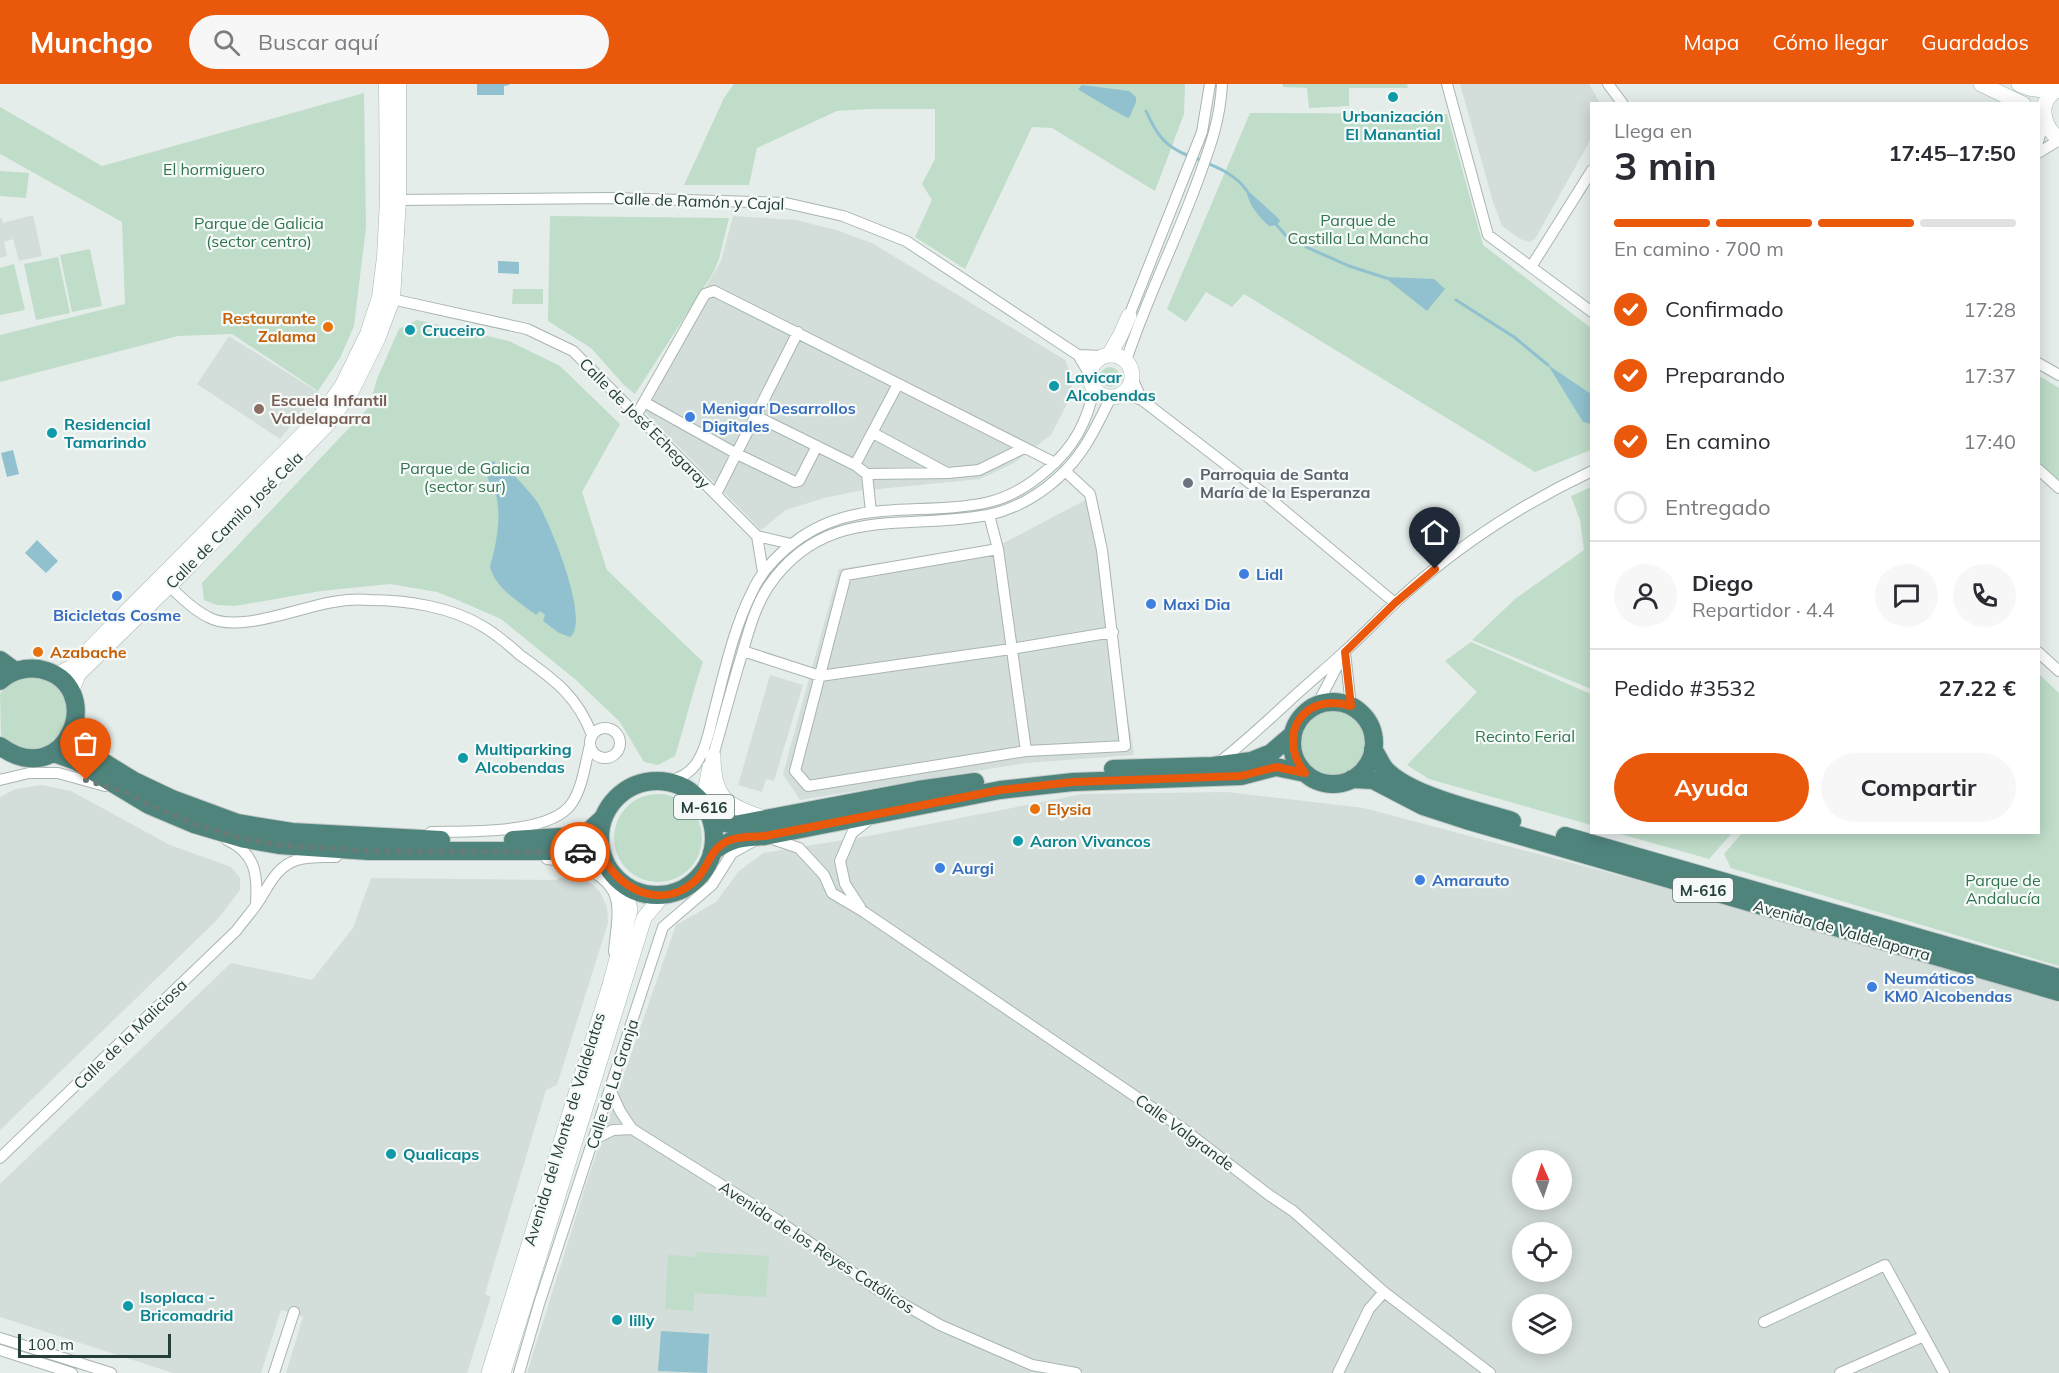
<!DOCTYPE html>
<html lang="es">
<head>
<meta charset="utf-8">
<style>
  body { margin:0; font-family:Mulish,sans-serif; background:#f7f7f7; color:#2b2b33; height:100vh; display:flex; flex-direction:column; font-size:22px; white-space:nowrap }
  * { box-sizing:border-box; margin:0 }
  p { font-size:20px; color:#7c7c81 }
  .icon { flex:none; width:33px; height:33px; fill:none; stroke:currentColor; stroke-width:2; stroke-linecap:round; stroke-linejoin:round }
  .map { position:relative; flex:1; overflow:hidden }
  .drawer { position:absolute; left:1590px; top:18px; width:450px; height:732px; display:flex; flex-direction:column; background:#fff; border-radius:0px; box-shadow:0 3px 15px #0003 }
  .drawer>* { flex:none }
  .needle { width:39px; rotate:357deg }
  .buttons { position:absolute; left:1512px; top:1066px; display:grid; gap:12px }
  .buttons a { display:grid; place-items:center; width:60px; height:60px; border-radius:50%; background:#fff; box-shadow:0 3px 15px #0003; font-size:30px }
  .scale { position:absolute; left:18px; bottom:15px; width:153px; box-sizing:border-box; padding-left:6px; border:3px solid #253e39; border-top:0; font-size:16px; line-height:21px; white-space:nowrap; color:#253e39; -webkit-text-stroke:4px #f5faf8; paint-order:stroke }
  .pin { position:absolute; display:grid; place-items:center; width:51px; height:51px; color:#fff; margin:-62px -26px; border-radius:50% 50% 50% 0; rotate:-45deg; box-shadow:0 0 6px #0007 }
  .pin .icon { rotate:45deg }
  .courier { position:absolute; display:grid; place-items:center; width:60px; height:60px; margin:-30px; border:4px solid #ea580c; border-radius:50%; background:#fff; color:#222; box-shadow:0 2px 8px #0007 }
  .head em { font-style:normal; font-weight:700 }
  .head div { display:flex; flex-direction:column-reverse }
  .head { display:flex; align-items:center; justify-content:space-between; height:102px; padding:0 24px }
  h1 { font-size:39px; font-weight:700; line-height:45px }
  .bar { display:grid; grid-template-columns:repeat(4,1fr); gap:9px 6px; align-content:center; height:72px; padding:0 24px }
  .bar i { height:8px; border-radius:4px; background:#e1e1e2 }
  .bar .current { background:#ea580c }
  .bar p { grid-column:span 4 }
  .line { display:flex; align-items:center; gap:15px; padding:0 24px; border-top:2px solid #e1e1e2 }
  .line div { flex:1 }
  .round { display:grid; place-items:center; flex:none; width:63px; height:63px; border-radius:32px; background:#f7f7f7 }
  ol { padding:0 24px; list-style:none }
  li { display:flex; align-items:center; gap:18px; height:66px }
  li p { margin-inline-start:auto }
  li .icon { padding:6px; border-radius:50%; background:#ea580c; color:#fff; stroke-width:4 }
  li:last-child { color:#7c7c81 }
  li i { width:33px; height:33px; border:3px solid #e1e1e2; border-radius:50% }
  .primary-button { display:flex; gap:12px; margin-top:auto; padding:12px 24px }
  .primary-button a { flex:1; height:69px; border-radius:36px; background:#ea580c; color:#fff; font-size:24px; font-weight:700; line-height:69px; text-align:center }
  .primary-button a+a { background:#f7f7f7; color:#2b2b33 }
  header { display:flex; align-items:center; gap:36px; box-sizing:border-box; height:84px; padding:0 30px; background:#ea580c; color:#fff }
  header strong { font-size:28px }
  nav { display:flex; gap:33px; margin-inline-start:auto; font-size:21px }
  .search { width:420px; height:54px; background:#f7f7f7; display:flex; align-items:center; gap:15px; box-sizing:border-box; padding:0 21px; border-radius:33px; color:#7c7c81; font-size:22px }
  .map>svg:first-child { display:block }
  .built { fill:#d3ddd9; fill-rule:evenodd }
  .green { fill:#bfddc9 }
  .water { fill:#91c0ce }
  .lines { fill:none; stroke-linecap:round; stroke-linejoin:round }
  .stream { stroke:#91c0ce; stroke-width:3 }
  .minor-casing { stroke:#a8b5b1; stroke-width:12 }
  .tertiary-casing { stroke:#a8b5b1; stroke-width:15 }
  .secondary-casing { stroke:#a4b8b2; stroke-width:16 }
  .trunk-casing { stroke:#c2c9c8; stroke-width:20 }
  .minor { stroke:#fff; stroke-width:10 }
  .tertiary { stroke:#fff; stroke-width:14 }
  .secondary { stroke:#fff; stroke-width:15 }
  .trunk { stroke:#4f847c; stroke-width:18 }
  .done { stroke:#687b77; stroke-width:6; stroke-dasharray:0 10.8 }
  .route { stroke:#ea580c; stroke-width:8 }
  .culture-dot { fill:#0f9aa8; stroke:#f5faf8; stroke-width:2 }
  .food-dot { fill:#e8710a; stroke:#f5faf8; stroke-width:2 }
  .education-dot { fill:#8d6e63; stroke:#f5faf8; stroke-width:2 }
  .shop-dot { fill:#3f7fe0; stroke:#f5faf8; stroke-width:2 }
  .worship-dot { fill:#6b7280; stroke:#f5faf8; stroke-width:2 }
  .labels { text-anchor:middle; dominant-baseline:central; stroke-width:4.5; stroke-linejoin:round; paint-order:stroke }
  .shield { fill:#f5faf8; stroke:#637672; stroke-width:1.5 }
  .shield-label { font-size:15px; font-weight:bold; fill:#253e39 }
  .culture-label { font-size:16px; font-weight:bold; fill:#0d838f; stroke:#f5faf8; text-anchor:start }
  .park-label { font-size:16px; fill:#31734f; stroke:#f5faf8 }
  .street-label { font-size:16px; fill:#253e39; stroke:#f5faf8 }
  .food-label { font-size:16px; font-weight:bold; fill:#c56008; stroke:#f5faf8; text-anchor:start }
  .education-label { font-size:16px; font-weight:bold; fill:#785e54; stroke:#f5faf8; text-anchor:start }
  .shop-label { font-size:16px; font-weight:bold; fill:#366cbe; stroke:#f5faf8; text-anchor:start }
  .worship-label { font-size:16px; font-weight:bold; fill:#5b616d; stroke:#f5faf8; text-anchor:start }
</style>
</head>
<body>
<header>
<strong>Munchgo</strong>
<div class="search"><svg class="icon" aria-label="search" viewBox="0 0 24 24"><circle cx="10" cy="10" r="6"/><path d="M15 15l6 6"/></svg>Buscar aquí</div>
<nav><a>Mapa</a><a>Cómo llegar</a><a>Guardados</a></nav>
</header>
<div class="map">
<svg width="2059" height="1289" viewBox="0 0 2059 1289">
  <rect width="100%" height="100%" fill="#e5edea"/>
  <path class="built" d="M1460 0H1589L1600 19 1592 20 1591 55 1535 155 1529 158 1520 155 1502 142 1493 118Z
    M33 131 42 172 19 177 13 155 4 158 7 172 0 174V134H2L3 139Z
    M733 132 796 136 836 146 872 159 1065 276 1073 296 1070 314 1051 351 1014 379 980 395 858 407 824 414 786 426 761 446 637 320 721 177Z
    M229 252 318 308 280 355 197 300Z
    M1093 412 1134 671 1026 679 800 716 783 690 839 485 1000 461Z
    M770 591 803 601 774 697 766 695 762 708 738 701Z
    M41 701 71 707 170 761 231 783 240 794V806L218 835 0 1046V713L15 705Z
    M1227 708 1364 724 2059 908V1289H527L588 1094 676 841 716 818 738 788 763 769 868 752 1083 710ZM1522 1077H1562V1116H1522ZM1522 1149H1562V1188H1522ZM1522 1221H1562V1260H1522Z
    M371 794 557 796 558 794H582L593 801 600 808 607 823 608 839 557 1001 546 1006 485 1210 491 1213 467 1289H286L303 1233 281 1226 261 1289H173L0 1233V1100L231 879 312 896 353 844Z"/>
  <path class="green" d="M734 0H1185L1184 30 1155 107 1052 44 1032 43 965 185 915 153 932 116 922 100 935 75V25H871L837 27 757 64 749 101H684L724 14Z
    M1283 0H1407L1408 4H1349V22L1309 24 1307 4 1283 3Z
    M364 9 366 143 354 242 340 274 318 307 232 250 178 252 0 298V251L125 220 122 138 0 70V23L102 82Z
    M1250 29 1447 30 1483 161 1591 244V366L1535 388 1244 210 1232 223 1206 208 1186 238 1167 225Z
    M0 87 29 89 26 114 0 112Z
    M550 132 729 134 719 175 713 189 635 310 624 301 591 264 548 237Z
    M90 165 102 222 72 228 60 171Z
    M58 173 70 229 36 236 24 180Z
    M14 180 25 226 0 231V184Z
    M513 205H543V220H512Z
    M417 236 509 257 560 282 620 340 582 408 607 486 703 578C692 609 685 641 675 672L658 681 644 678 620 638 576 596 501 535 455 515 437 508 390 500 321 507 235 522 217 521 204 516 202 499 369 323 377 295 399 245Z
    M1100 293a10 10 0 1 1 20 0a10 10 0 1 1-20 0Z
    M2039 292 2059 304V397L2039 380Z
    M1591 403V605L1472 556 1515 515 1584 466 1580 436 1571 412Z
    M1471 558 1591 610V741L1429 695 1407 681 1477 608 1445 577Z
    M2039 590 2059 609V882L1731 784 1724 770 1742 749 2038 748Z
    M33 592C40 595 49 597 55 601 70 612 72 638 61 652 60 654 56 655 54 657 34 671 17 668 1 651L0 610C8 598 19 594 33 592Z
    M1297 659a36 36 0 1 1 72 0a36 36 0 1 1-72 0Z
    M614 754a44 44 0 1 1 88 0a44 44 0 1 1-88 0Z
    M1617 749H1732L1709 775Z
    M697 1168 769 1172 766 1213 695 1209 693 1227 665 1225 668 1171 696 1173Z"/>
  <path class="water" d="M477 0H509V1L504 2V11H477Z
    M1082 1 1129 7 1136 13V18L1129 34C1124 33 1085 10 1078 5Z
    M1246 105 1278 134 1280 137 1277 141 1269 142C1258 132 1248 120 1246 105Z
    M498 177 519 178V190L498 189Z
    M1384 193 1434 195 1445 205 1427 227Z
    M1548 281 1591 310V340L1583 338Z
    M13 366 19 390 7 393 1 369Z
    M493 377 496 379 489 387 499 379 504 381C513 390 532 410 538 419 550 440 591 537 570 553L559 549 543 537 545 531 540 527 536 531C518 517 496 505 490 483 496 461 502 434 496 411 494 403 487 398 487 389L484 388Z
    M37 456 58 477 46 489 25 469Z
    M661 1247 709 1250 707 1289 658 1287Z"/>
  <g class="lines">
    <path class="stream" d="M1146 27C1157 51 1164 62 1189 72
      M1195 74C1214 82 1235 89 1247 107
      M1274 138 1289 155
      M1306 163 1349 182 1386 194
      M1456 216 1514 253 1548 281"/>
    <defs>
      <path id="minor" d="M1447 0 1488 151 1592 228
        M1608 0 1623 20
        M2038 58 2044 37
        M2038 69 2059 56
        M393 116 611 114 786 119 843 132 906 157 1078 271 1103 272
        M1531 183 1592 86
        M387 214 527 245 573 267 757 452
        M1129 232 1202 48 1210 0
        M1078 271 1090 291
        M1126 277C1146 215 1177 155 1199 93 1211 60 1220 36 1222 0
        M2038 279 2059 291
        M1132 294 1142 316
        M1123 309 1142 316 1268 413 1395 519
        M644 318 737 370 795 398 799 397 817 362
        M636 332 705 210 714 207 1055 379
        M756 332 855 381 867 390 948 389 979 386 1024 364
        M873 349 947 389
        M855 381 898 300
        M2038 385 2059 404
        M867 390 871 428
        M716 410 798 248
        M989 431 998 465 1026 667
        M757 452 763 488
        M757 452 791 460
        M998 465 846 491 795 687 808 702 1026 667 1125 662 1102 466 1090 410 1065 387
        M166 498C178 511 192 525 208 533 238 550 300 523 333 518 345 516 358 515 369 516 407 516 452 523 484 543 497 551 509 561 520 571 553 595 577 611 592 651
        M743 567 820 592 1011 565 1113 548
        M1345 568 1351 622
        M2038 568 2059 587
        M1317 621 1342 573
        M590 659a15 15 0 1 1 30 0a15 15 0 1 1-30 0Z
        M713 672C722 641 730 610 739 580 747 554 753 526 768 503 825 419 905 447 988 431 1017 425 1045 408 1066 386 1086 366 1098 339 1111 313
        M1218 679C1243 660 1264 640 1287 619 1306 601 1326 585 1345 567 1362 552 1378 535 1395 519 1453 465 1520 421 1592 387
        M0 696 29 689H58L105 702
        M666 698C679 694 688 691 696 680 707 664 710 642 715 624 725 585 734 544 752 508 762 486 780 468 800 454 858 413 924 433 989 418 1011 413 1031 400 1048 385 1074 363 1087 338 1094 305
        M431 748C466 747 551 751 572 719 583 702 585 680 590 661
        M769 754 799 764 824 791 832 809 864 828 1182 1044 1269 1111 1293 1127 1384 1208 1490 1289
        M227 756C255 769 258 790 256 818
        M547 775C570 777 600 785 613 807 622 823 615 850 614 868
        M860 823 845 800 840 777 852 749 870 735
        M610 1005 620 1027 632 1045 776 1135 875 1204 940 1241 1032 1281 1076 1289
        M595 1055 613 1046 632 1045
        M0 1074 236 847C242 839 248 832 254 824 267 807 274 783 297 776 310 772 323 773 336 773
        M1764 1238 1885 1181 1944 1289
        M0 1254 111 1289
        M0 1266 72 1289
        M274 1289 294 1228
        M519 1289 539 1220 663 843 712 801 732 769 752 758
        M1338 1289 1369 1225 1384 1208
        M1840 1289 1924 1252"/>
      <path id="tertiary" d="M55 591 71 583 320 332 342 301 367 250 379 213 384 173 387 116 386 0
        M71 609 79 590 190 482 330 338 352 307 378 255 393 215 399 116V0"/>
      <path id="secondary" d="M1981 0 2023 20
        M2019 0 2029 4 2054 8
        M2059 5C2036 16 2042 42 2059 55
        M1109 271 1120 252 1129 232
        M1090 292a21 21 0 1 1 42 0a21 21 0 1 1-42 0Z
        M713 672C713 717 728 721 766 735
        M708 728 705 708 710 683
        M489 1289 610 901 630 826 623 799
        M503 1289 644 834 664 810"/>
      <path id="trunk" d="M0 576 15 587
        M0 597C10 587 25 583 39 585 110 599 67 711 0 662
        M1292 659a41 41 0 1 1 82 0a41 41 0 1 1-82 0Z
        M74 644 87 664 100 676 134 697 172 715 237 739 292 748 441 756
        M1373 665C1377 671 1381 680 1385 685 1410 712 1478 726 1512 737
        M54 669 76 677 149 721 194 740 245 755 279 761 369 767H576L604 775
        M1113 685 1213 682 1251 677 1271 669 1292 651
        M1352 695 1373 696 1423 722 1466 736 2059 908
        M600 754a57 57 0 1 1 114 0a57 57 0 1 1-114 0Z
        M710 733 717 737 734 741 918 706 975 698
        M1565 752 2059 894
        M513 756 575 752 589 747 604 733
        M712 768C732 753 741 754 765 752L1000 706 1073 698 1241 692 1276 683 1305 689"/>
    </defs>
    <use href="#minor" class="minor-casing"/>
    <use href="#tertiary" class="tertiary-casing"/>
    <use href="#secondary" class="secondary-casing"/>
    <use href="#trunk" class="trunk-casing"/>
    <use href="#minor" class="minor"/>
    <use href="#tertiary" class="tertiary"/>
    <use href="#secondary" class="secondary"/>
    <use href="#trunk" class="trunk"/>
  </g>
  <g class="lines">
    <path class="done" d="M86 696 128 709 149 721 195 740 244 755 279 761 369 767 580 768"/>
    <path class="route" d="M580 768 604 775C623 809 666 826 697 795 708 783 710 767 724 759 735 752 752 753 765 752L1000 706 1073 698 1241 692 1276 683 1305 689C1275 650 1305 607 1351 622L1345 568 1395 519 1435 485"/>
  </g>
  <g class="culture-dot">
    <circle cx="1393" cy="13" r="6"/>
    <circle cx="410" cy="246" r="6"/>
    <circle cx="1054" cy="302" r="6"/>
    <circle cx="52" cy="349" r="6"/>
    <circle cx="463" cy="674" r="6"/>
    <circle cx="1018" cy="757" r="6"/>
    <circle cx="391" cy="1070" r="6"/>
    <circle cx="128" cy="1222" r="6"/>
    <circle cx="617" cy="1236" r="6"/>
  </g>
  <g class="food-dot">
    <circle cx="328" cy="243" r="6"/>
    <circle cx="38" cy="568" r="6"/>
    <circle cx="1035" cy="725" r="6"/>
  </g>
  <circle class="education-dot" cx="259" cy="325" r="6"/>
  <g class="shop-dot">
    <circle cx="690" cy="333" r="6"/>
    <circle cx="1244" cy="490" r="6"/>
    <circle cx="117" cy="512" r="6"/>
    <circle cx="1151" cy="520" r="6"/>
    <circle cx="940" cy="784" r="6"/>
    <circle cx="1420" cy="796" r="6"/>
    <circle cx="1872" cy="903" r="6"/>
  </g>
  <circle class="worship-dot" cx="1188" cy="399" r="6"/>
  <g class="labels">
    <g class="shield">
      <rect x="674" y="711" width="60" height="24" rx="4.5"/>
      <rect x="1673" y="794" width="60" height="24" rx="4.5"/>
    </g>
    <g class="shield-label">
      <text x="704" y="723">M-616</text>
      <text x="1703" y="806">M-616</text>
    </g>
    <g class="culture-label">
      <text x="1393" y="32" text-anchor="middle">Urbanización<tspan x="1393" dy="18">El Manantial</tspan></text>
      <text x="422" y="246">Cruceiro</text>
      <text x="1066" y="293">Lavicar<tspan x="1066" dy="18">Alcobendas</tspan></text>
      <text x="64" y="340">Residencial<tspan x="64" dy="18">Tamarindo</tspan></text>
      <text x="475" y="665">Multiparking<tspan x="475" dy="18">Alcobendas</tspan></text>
      <text x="1030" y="757">Aaron Vivancos</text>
      <text x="403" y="1070">Qualicaps</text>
      <text x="140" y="1213">Isoplaca -<tspan x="140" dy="18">Bricomadrid</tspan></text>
      <text x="629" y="1236">lilly</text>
    </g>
    <g class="park-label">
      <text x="214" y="85">El hormiguero</text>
      <text x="1358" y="136">Parque de<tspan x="1358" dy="18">Castilla La Mancha</tspan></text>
      <text x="259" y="139">Parque de Galicia<tspan x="259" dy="18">(sector centro)</tspan></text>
      <text x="465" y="384">Parque de Galicia<tspan x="465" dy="18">(sector sur)</tspan></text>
      <text x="1525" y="652">Recinto Ferial</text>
      <text x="2003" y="796">Parque de<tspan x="2003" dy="18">Andalucía</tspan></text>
    </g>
    <g class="street-label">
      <text transform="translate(699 117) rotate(2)">Calle de Ramón y Cajal</text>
      <text transform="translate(645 339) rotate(45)">Calle de José Echegaray</text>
      <text transform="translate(234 436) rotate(-45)">Calle de Camilo José Cela</text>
      <text transform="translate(1842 846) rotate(16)">Avenida de Valdelaparra</text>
      <text transform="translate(130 950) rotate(-44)">Calle de la Maliciosa</text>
      <text transform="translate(612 1000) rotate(-72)">Calle de La Granja</text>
      <text transform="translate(564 1045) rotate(-73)">Avenida del Monte de Valdelatas</text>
      <text transform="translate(1185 1048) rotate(36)">Calle Valgrande</text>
      <text transform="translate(817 1163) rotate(33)">Avenida de los Reyes Católicos</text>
    </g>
    <g class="food-label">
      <text x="316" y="234" text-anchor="end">Restaurante<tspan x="316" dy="18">Zalama</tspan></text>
      <text x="50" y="568">Azabache</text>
      <text x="1047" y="725">Elysia</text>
    </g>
    <g class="education-label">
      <text x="271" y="316">Escuela Infantil<tspan x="271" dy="18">Valdelaparra</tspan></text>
    </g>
    <g class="shop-label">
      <text x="702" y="324">Menigar Desarrollos<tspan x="702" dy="18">Digitales</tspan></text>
      <text x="1256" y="490">Lidl</text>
      <text x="1163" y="520">Maxi Dia</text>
      <text x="117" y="531" text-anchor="middle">Bicicletas Cosme</text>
      <text x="952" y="784">Aurgi</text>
      <text x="1432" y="796">Amarauto</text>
      <text x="1884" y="894">Neumáticos<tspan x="1884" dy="18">KM0 Alcobendas</tspan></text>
    </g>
    <g class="worship-label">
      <text x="1200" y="390">Parroquia de Santa<tspan x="1200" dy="18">María de la Esperanza</tspan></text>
    </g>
  </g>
</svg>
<div class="buttons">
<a><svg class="needle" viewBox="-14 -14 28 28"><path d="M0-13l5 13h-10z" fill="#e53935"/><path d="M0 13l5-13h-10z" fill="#7c7c81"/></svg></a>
<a><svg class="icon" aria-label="locate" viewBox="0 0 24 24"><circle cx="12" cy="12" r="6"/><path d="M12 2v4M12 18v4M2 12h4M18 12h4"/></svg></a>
<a><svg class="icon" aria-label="layers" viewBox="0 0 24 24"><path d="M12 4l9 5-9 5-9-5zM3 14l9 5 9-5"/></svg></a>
</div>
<div class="scale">100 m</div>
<div class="pin" style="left:86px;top:696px;background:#ea580c"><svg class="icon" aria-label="bag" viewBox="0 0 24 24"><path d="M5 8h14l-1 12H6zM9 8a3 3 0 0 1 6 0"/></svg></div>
<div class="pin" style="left:1435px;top:485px;background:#1f2937"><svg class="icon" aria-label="home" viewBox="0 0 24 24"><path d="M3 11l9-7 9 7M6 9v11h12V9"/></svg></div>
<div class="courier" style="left:580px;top:768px"><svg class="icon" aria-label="car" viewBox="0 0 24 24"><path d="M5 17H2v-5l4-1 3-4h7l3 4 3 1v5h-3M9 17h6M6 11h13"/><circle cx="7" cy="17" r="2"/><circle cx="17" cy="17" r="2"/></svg></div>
<section class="drawer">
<div class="head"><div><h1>3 min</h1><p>Llega en</p></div><em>17:45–17:50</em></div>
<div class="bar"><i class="current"></i><i class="current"></i><i class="current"></i><i></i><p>En camino · 700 m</p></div>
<ol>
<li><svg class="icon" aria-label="check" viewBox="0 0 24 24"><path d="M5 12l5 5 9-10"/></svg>Confirmado<p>17:28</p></li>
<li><svg class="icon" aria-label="check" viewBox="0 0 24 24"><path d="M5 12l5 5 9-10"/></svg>Preparando<p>17:37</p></li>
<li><svg class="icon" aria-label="check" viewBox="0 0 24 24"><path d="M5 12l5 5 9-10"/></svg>En camino<p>17:40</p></li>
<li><i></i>Entregado</li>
</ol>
<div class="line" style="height:108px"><a class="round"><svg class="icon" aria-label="person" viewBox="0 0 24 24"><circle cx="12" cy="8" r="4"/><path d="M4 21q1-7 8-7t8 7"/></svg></a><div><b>Diego</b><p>Repartidor · 4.4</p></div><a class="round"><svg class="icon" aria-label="chat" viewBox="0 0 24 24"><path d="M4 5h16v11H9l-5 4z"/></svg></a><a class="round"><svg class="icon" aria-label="phone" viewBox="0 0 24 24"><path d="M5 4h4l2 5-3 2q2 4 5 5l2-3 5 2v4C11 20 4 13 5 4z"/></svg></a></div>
<div class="line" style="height:78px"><div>Pedido #3532</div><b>27.22 €</b></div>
<div class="primary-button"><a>Ayuda</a><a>Compartir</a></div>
</section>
</div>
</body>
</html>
